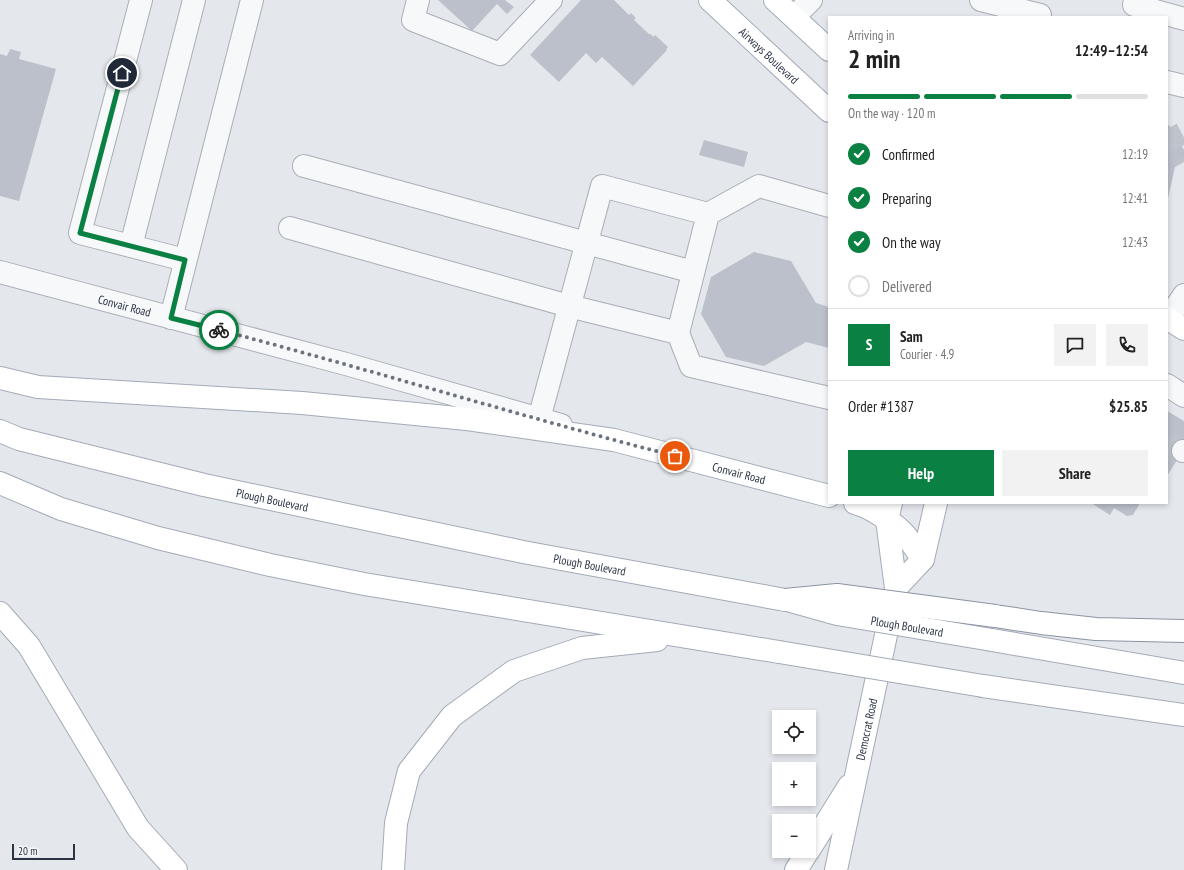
<!DOCTYPE html>
<html lang="en">
<head>
<meta charset="utf-8">
<style>
  body { margin:0; font-family:"PT Sans Narrow",sans-serif; background:#f2f2f2; color:#222; height:100vh; display:flex; flex-direction:column; font-size:15px; white-space:nowrap }
  * { box-sizing:border-box; margin:0 }
  p { font-size:13px; color:#767676 }
  .icon { flex:none; width:22px; height:22px; fill:none; stroke:currentColor; stroke-width:2; stroke-linecap:round; stroke-linejoin:round }
  .map { position:relative; flex:1; overflow:hidden }
  .side { position:absolute; left:828px; top:16px; width:340px; height:488px; display:flex; flex-direction:column; background:#fff; border-radius:0px; box-shadow:0 2px 6px #0003 }
  .side>* { flex:none }
  .tools { position:absolute; left:772px; top:710px; display:grid; gap:8px }
  .tools a { display:grid; place-items:center; width:44px; height:44px; border-radius:0px; background:#fff; box-shadow:0 2px 6px #0003; font-size:20px }
  .scale { position:absolute; left:12px; bottom:10px; width:63px; box-sizing:border-box; padding-left:4px; border:2px solid #2b3445; border-top:0; font-size:11px; line-height:14px; white-space:nowrap; color:#2b3445; -webkit-text-stroke:3px #f4f6f9; paint-order:stroke }
  .pin { position:absolute; display:grid; place-items:center; width:34px; height:34px; color:#fff; margin:-17px; border:2px solid #fff; border-radius:50%; box-shadow:0 1px 4px #0007 }
  .courier { position:absolute; display:grid; place-items:center; width:40px; height:40px; margin:-20px; border:3px solid #0b8043; border-radius:50%; background:#fff; color:#222; box-shadow:0 1px 5px #0007 }
  .summary em { font-style:normal; font-weight:700 }
  .summary div { display:flex; flex-direction:column-reverse }
  .summary { display:flex; align-items:center; justify-content:space-between; height:68px; padding:0 20px }
  h1 { font-size:26px; font-weight:700; line-height:30px }
  .bar { display:grid; grid-template-columns:repeat(4,1fr); gap:6px 4px; align-content:center; height:48px; padding:0 20px }
  .bar i { height:5px; border-radius:3px; background:#e0e0e0 }
  .bar .active { background:#0b8043 }
  .bar p { grid-column:span 4 }
  .line { display:flex; align-items:center; gap:10px; padding:0 20px; border-top:1px solid #e0e0e0 }
  .line div { flex:1 }
  .round { display:grid; place-items:center; flex:none; width:42px; height:42px; border-radius:0px; background:#f2f2f2 }
  ol { padding:0 20px; list-style:none }
  li { display:flex; align-items:center; gap:12px; height:44px }
  li p { margin-inline-start:auto }
  li .icon { padding:4px; border-radius:50%; background:#0b8043; color:#fff; stroke-width:4 }
  li:last-child { color:#767676 }
  li i { width:22px; height:22px; border:2px solid #e0e0e0; border-radius:50% }
  .button { display:flex; gap:8px; margin-top:auto; padding:8px 20px }
  .button a { flex:1; height:46px; border-radius:0px; background:#0b8043; color:#fff; font-size:16px; font-weight:700; line-height:46px; text-align:center }
  .button a+a { background:#f2f2f2; color:#222 }
  .map>svg:first-child { display:block }
  .building { fill:#bbc0ca }
  .lines { fill:none; stroke-linecap:round; stroke-linejoin:round }
  .minor-tunnel { stroke:#bfc3cb; stroke-width:22; stroke-dasharray:22 11; stroke-linecap:butt }
  .minor-casing { stroke:#a9aeb7; stroke-width:24 }
  .major-casing { stroke:#a3abb8; stroke-width:24 }
  .highway-casing { stroke:#8b94a3; stroke-width:24 }
  .minor { stroke:#f7f8fa; stroke-width:22 }
  .major { stroke:#fff; stroke-width:22 }
  .highway { stroke:#fff; stroke-width:22 }
  .major-bridge-casing { stroke:#a3abb8; stroke-width:24; stroke-linecap:butt }
  .highway-bridge-casing { stroke:#8b94a3; stroke-width:24; stroke-linecap:butt }
  .major-bridge { stroke:#fff; stroke-width:22 }
  .highway-bridge { stroke:#fff; stroke-width:22 }
  .done { stroke:#6c737f; stroke-width:4; stroke-dasharray:0 7.2 }
  .route { stroke:#0b8043; stroke-width:5 }
  .labels { text-anchor:middle; dominant-baseline:central; stroke-width:3.5; stroke-linejoin:round; paint-order:stroke }
  .street-label { font-size:12px; fill:#2b3445; stroke:#f4f6f9 }
</style>
</head>
<body>
<div class="map">
<svg width="1184" height="870" viewBox="0 0 1184 870">
  <rect width="100%" height="100%" fill="#e4e7ec"/>
  <path class="building" d="M438 0H505L514 7 507 14 497 4 472 31Z
    M581 0H614L629 15 631 13 636 18 634 20 649 34H651L653 37 655 35 668 47 666 49 667 50 633 86 602 57 596 63 586 53 559 82 530 55Z
    M10 49 21 52 19 59 56 69 19 201 0 196V54L7 56Z
    M1169 125 1184 150V162L1175 167 1168 198 1167 126Z
    M704 140 748 152 744 167 699 155Z
    M754 252 791 261 816 303 829 307V348L806 342 764 366 726 357 701 314 711 277Z
    M1167 411 1184 421V449L1167 476Z
    M1091 503H1140L1133 515 1127 516 1114 508 1110 515Z"/>
  <g class="lines">
    <path class="minor-tunnel" d="M1167 129 1184 161
      M1167 441 1183 451"/>
    <defs>
      <g id="minor">
        <path d="M141 0 80 233 185 260"/>
        <path d="M418 0 413 20 500 54 551 0"/>
        <path d="M981 0 1040 15"/>
        <path d="M1135 0 1134 5 1184 19"/>
        <path d="M794 17 811 0"/>
        <path d="M1167 82 1184 86"/>
        <path d="M304 166 693 272"/>
        <path d="M829 206 759 186 708 214 678 333 691 366 829 398"/>
        <path d="M290 228 569 306 678 333"/>
        <path d="M131 246 194 0"/>
        <path id="s1" d="M0 272 346 364 561 425"/>
        <path d="M171 318 252 0"/>
        <path d="M1168 319 1184 295"/>
        <path d="M1167 385 1184 396"/>
        <path d="M539 419 602 186 708 214"/>
        <path d="M1183 451H1184"/>
      </g>
      <g id="major">
        <path id="s2" d="M710 0 829 111"/>
        <path d="M775 0 829 50"/>
        <path d="M1167 318 1184 329"/>
        <path id="s3" d="M0 378 38 387 302 403 467 419 614 440 829 496"/>
        <path id="s4" d="M0 431 19 439 204 485 523 552 785 600"/>
        <path d="M0 483 61 509 158 538 270 565 364 584 779 652"/>
        <path d="M855 503C871 507 896 524 906 536 912 543 917 552 923 559"/>
        <path d="M896 588 923 559 936 503"/>
        <path d="M0 613 29 646 138 828 176 870"/>
        <path d="M992 640 1184 673"/>
        <path d="M983 686 1184 715"/>
        <path d="M809 850 849 786"/>
        <path d="M393 870 396 823 409 771 452 716 514 671 582 648 657 640"/>
        <path d="M796 870 808 851"/>
        <path id="s5" d="M836 870 896 588 887 520 891 503"/>
      </g>
      <path id="highway" d="M995 616 1041 623 1096 629 1184 631"/>
    </defs>
    <use href="#minor" class="minor-casing"/>
    <use href="#major" class="major-casing"/>
    <use href="#highway" class="highway-casing"/>
    <use href="#minor" class="minor"/>
    <use href="#major" class="major"/>
    <use href="#highway" class="highway"/>
    <defs>
      <g id="major-bridge">
        <path id="s6" d="M787 600 837 614 992 640"/>
        <path d="M779 652 983 686"/>
      </g>
      <path id="highway-bridge" d="M785 600 837 595 995 616"/>
    </defs>
    <use href="#major-bridge" class="major-bridge-casing"/>
    <use href="#highway-bridge" class="highway-bridge-casing"/>
    <use href="#major-bridge" class="major-bridge"/>
    <use href="#highway-bridge" class="highway-bridge"/>
  </g>
  <g class="lines">
    <path class="done" d="M219 330C372 370 523 417 675 456"/>
    <path class="route" d="M122 73 80 233 185 260 171 318 219 330"/>
  </g>
  <g class="labels">
    <g class="street-label">
      <text stroke="none"><textPath href="#s2" startOffset="81">Airways Boulevard</textPath></text>
      <text stroke="none"><textPath href="#s1" startOffset="129">Convair Road</textPath></text>
      <text stroke="none"><textPath href="#s3" startOffset="747">Convair Road</textPath></text>
      <text stroke="none"><textPath href="#s4" startOffset="281">Plough Boulevard</textPath></text>
      <text stroke="none"><textPath href="#s4" startOffset="605">Plough Boulevard</textPath></text>
      <text stroke="none"><textPath href="#s6" startOffset="123">Plough Boulevard</textPath></text>
      <text stroke="none"><textPath href="#s5" startOffset="144">Democrat Road</textPath></text>
    </g>
  </g>
</svg>
<div class="tools">
<a><svg class="icon" aria-label="locate" viewBox="0 0 24 24"><circle cx="12" cy="12" r="6"/><path d="M12 2v4M12 18v4M2 12h4M18 12h4"/></svg></a>
<a>+</a>
<a>−</a>
</div>
<div class="scale">20 m</div>
<div class="pin" style="left:675px;top:456px;background:#ea580c"><svg class="icon" aria-label="bag" viewBox="0 0 24 24"><path d="M5 8h14l-1 12H6zM9 8a3 3 0 0 1 6 0"/></svg></div>
<div class="pin" style="left:122px;top:73px;background:#1f2937"><svg class="icon" aria-label="home" viewBox="0 0 24 24"><path d="M3 11l9-7 9 7M6 9v11h12V9"/></svg></div>
<div class="courier" style="left:219px;top:330px"><svg class="icon" aria-label="bike" viewBox="0 0 24 24"><circle cx="6" cy="16" r="4"/><circle cx="18" cy="16" r="4"/><path d="M6 16l4-8h5l3 8M10 8l3 8H6M13 5h3"/></svg></div>
<section class="side">
<div class="summary"><div><h1>2 min</h1><p>Arriving in</p></div><em>12:49–12:54</em></div>
<div class="bar"><i class="active"></i><i class="active"></i><i class="active"></i><i></i><p>On the way · 120 m</p></div>
<ol>
<li><svg class="icon" aria-label="check" viewBox="0 0 24 24"><path d="M5 12l5 5 9-10"/></svg>Confirmed<p>12:19</p></li>
<li><svg class="icon" aria-label="check" viewBox="0 0 24 24"><path d="M5 12l5 5 9-10"/></svg>Preparing<p>12:41</p></li>
<li><svg class="icon" aria-label="check" viewBox="0 0 24 24"><path d="M5 12l5 5 9-10"/></svg>On the way<p>12:43</p></li>
<li><i></i>Delivered</li>
</ol>
<div class="line" style="height:72px"><b class="round" style="background:#0b8043;color:#fff">S</b><div><b>Sam</b><p>Courier · 4.9</p></div><a class="round"><svg class="icon" aria-label="chat" viewBox="0 0 24 24"><path d="M4 5h16v11H9l-5 4z"/></svg></a><a class="round"><svg class="icon" aria-label="phone" viewBox="0 0 24 24"><path d="M5 4h4l2 5-3 2q2 4 5 5l2-3 5 2v4C11 20 4 13 5 4z"/></svg></a></div>
<div class="line" style="height:52px"><div>Order #1387</div><b>$25.85</b></div>
<div class="button"><a>Help</a><a>Share</a></div>
</section>
</div>
</body>
</html>
